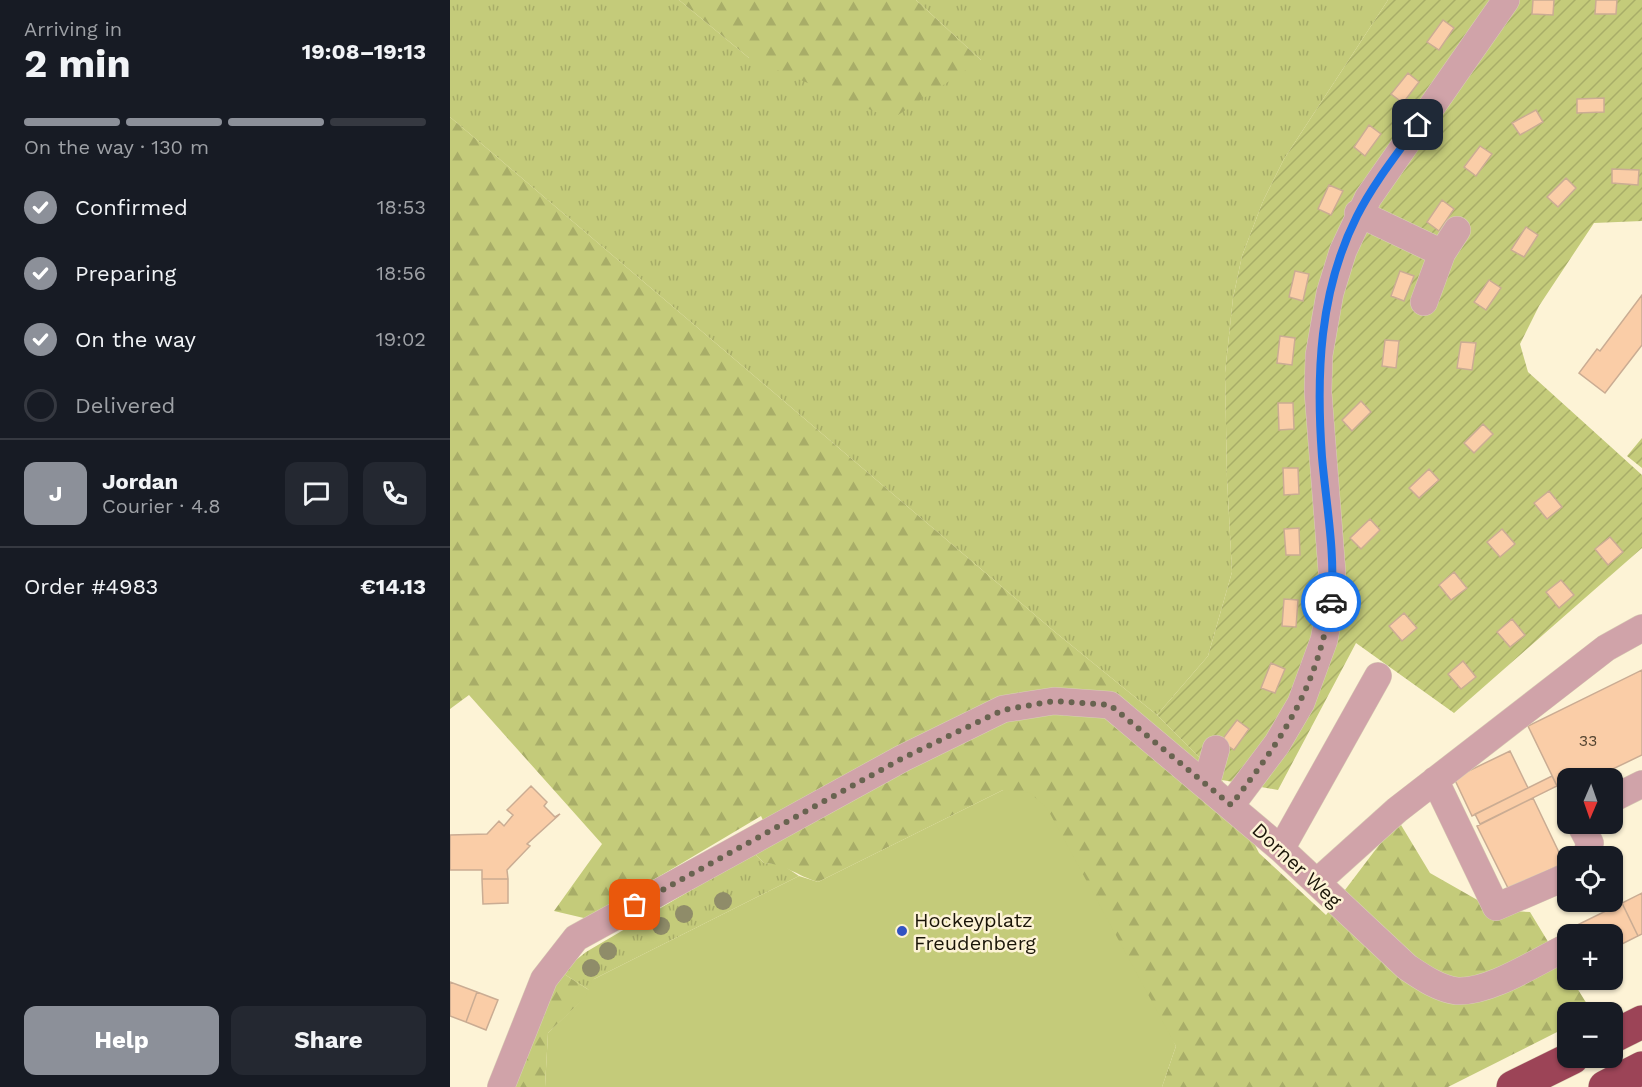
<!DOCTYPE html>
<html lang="en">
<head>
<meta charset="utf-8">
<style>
  body { margin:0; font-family:"Work Sans",sans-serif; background:#242831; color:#f1f3f6; height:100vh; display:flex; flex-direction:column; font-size:22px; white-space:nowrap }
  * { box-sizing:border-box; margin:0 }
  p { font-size:20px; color:#9ea1a6 }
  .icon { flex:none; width:33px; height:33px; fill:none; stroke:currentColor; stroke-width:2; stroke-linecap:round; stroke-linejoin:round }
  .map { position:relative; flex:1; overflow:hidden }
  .panel { display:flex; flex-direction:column; background:#171b24; width:450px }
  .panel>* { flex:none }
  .needle { width:39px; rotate:182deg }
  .tools { position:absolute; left:1107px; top:768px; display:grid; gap:12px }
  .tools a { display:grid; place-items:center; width:66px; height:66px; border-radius:12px; background:#171b24; box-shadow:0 2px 4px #0004; font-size:30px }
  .pin { position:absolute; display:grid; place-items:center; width:51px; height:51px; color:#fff; margin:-26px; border-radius:12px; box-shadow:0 3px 9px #0006 }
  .courier { position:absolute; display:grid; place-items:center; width:60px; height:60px; margin:-30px; border:4px solid #1a73e8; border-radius:50%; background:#fff; color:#222; box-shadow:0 2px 8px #0007 }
  .summary em { font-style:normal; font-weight:700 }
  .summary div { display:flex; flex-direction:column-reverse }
  .summary { display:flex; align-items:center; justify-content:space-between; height:102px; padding:0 24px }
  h1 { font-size:39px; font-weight:700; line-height:45px }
  .bar { display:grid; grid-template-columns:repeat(4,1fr); gap:9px 6px; align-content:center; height:72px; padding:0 24px }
  .bar i { height:8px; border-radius:4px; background:#363941 }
  .bar .active { background:#8c9099 }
  .bar p { grid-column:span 4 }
  .line { display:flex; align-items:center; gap:15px; padding:0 24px; border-top:2px solid #363941 }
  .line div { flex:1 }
  .round { display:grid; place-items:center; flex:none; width:63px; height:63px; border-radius:12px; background:#242831 }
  ol { padding:0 24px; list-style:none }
  li { display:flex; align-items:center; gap:18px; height:66px }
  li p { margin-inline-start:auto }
  li .icon { padding:6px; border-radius:50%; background:#8c9099; color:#fff; stroke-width:4 }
  li:last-child { color:#9ea1a6 }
  li i { width:33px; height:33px; border:3px solid #363941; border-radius:50% }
  .primary-button { display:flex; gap:12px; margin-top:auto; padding:12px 24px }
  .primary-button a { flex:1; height:69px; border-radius:12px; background:#8c9099; color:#fff; font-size:24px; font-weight:700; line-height:69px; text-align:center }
  .primary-button a+a { background:#242831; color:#f1f3f6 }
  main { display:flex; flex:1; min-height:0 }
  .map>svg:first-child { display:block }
  .grass { fill:url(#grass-tufts) }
  .forest { fill:url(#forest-firs) }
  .garden { fill:url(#garden-furrows) }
  .pitch { fill:#c4cb7a }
  .building { fill:#facda7; stroke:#caac93; stroke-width:1.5 }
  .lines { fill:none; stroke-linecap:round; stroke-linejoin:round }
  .minor-casing { stroke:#d9cfb5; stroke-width:28 }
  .highway-casing { stroke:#d9cfb5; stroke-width:34 }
  .minor { stroke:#d0a3a9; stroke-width:27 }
  .highway { stroke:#9c4457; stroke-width:33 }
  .tree { fill:#8f8c69 }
  .done { stroke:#696350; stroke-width:6; stroke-dasharray:0 10.8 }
  .route { stroke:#1a73e8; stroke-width:8 }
  .poi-dot { fill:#3253c3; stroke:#fdf3d6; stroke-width:2 }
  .labels { text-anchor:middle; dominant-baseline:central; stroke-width:5; stroke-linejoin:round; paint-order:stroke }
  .number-label { font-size:16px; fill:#524330 }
  .street-label { font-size:20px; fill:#1a1508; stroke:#fdf3d6 }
  .poi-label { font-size:20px; fill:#1a1508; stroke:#fdf3d6; text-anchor:start }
</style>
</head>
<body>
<main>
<section class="panel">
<div class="summary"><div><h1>2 min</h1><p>Arriving in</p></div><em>19:08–19:13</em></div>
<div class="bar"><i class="active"></i><i class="active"></i><i class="active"></i><i></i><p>On the way · 130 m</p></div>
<ol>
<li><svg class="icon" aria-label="check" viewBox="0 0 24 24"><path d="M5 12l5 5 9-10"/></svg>Confirmed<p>18:53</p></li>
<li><svg class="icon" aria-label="check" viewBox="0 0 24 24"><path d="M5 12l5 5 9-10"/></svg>Preparing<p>18:56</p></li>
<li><svg class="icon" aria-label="check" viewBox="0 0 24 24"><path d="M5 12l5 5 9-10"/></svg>On the way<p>19:02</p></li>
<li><i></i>Delivered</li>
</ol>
<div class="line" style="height:108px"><b class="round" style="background:#8c9099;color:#fff">J</b><div><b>Jordan</b><p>Courier · 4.8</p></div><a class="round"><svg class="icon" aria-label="chat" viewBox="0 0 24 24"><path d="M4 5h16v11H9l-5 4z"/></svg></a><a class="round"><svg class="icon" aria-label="phone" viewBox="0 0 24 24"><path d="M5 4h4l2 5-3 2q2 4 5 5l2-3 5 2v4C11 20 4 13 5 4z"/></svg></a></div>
<div class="line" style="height:78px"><div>Order #4983</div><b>€14.13</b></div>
<div class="primary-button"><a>Help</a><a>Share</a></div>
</section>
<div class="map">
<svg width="1192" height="1087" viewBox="0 0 1192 1087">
  <defs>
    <pattern id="grass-tufts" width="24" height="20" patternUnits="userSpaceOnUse" patternTransform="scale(1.5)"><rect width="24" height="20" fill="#c4cb7a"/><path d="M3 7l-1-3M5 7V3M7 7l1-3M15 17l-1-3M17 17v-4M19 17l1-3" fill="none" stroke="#a8ad68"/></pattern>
    <pattern id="forest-firs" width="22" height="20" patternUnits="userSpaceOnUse" patternTransform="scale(1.5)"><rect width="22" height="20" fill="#c4cb7a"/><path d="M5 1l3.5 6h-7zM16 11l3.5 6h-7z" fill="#a8ad68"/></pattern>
    <pattern id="garden-furrows" width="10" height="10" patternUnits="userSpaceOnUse" patternTransform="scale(1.5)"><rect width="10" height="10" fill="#c4cb7a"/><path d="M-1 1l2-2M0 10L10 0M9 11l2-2" fill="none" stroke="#a8ad68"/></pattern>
  </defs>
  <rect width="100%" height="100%" fill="#fdf3d6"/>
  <path class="grass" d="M0 0H229L299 58 531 60 466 0H938L834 159 813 201 792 256 783 298 775 373 777 478 782 572 758 656 707 715 605 632 0 117Z
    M304 853 314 863 331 864 349 876 144 979 139 990 111 972 136 952Z"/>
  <path class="forest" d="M229 0H466L531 60 442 119 299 58Z
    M0 117 605 632 707 715 772 780 809 853 876 915 948 820 980 873 1045 910 1080 912 1117 973 1118 980H1122L1142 1012H1118L1117 1027 998 1087H712L726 1046 553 790 368 882C348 876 335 864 314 863L304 853 322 839 311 816 138 919 104 911 152 844 19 695 0 709Z
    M111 972 139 990 137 996 98 1033 95 1087H63Z"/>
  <path class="garden" d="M938 0H1192V221L1144 223 1089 306 1070 344 1078 372 1192 475V548L1004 713 906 643 828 790 772 780 707 715 758 656 782 572 777 478 775 373 783 298 792 256 813 201 834 159Z
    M1192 438V468L1177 456Z"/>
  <path class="pitch" d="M553 790 580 793 597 808 726 1046 712 1087H95L98 1033 136 996 142 980 349 876 368 882Z"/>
  <path class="building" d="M1083 0H1104L1103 15 1082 14Z
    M1146 0H1167L1166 14H1145Z
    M993 20 1004 28 989 50 977 42Z
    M958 73 969 82 953 103 941 94Z
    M1154 98V112L1127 113V99Z
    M1086 110 1093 122 1070 135 1062 123Z
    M919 125 931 134 915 156 904 147Z
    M1030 146 1042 154 1026 176 1014 167Z
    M1162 169 1189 170 1188 185 1162 183Z
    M1116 178 1126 188 1108 207 1097 197Z
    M879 185 893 191 881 215 868 209Z
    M992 200 1004 209 989 231 977 222Z
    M1076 227 1088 235 1074 257 1061 250Z
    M845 271 859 274 853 301 839 297Z
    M950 271 964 276 954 301 941 296Z
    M1039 280 1051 288 1036 310 1024 302Z
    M1192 295V345L1155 393 1129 373 1147 349 1150 351Z
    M830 336 845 338 842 365 827 363Z
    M935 340 949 341 946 368 932 366Z
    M1011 342 1026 343 1022 370 1007 368Z
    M911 401 921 412 902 431 892 420Z
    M828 403H843L844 429 829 430Z
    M1033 424 1043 434 1024 453 1014 443Z
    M833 468H848L849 494 834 495Z
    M979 469 989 480 969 498 959 488Z
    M1099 491 1112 507 1097 519 1084 503Z
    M920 519 930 530 911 549 900 538Z
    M849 528 850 555H836L834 529Z
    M1052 529 1065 544 1050 557 1037 542Z
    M1160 537 1173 552 1158 565 1145 549Z
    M1004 572 1017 588 1001 600 989 585Z
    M1111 580 1124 595 1109 608 1096 592Z
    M834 599 848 600 846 627 832 626Z
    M954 613 967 628 952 641 939 626Z
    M1062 619 1075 635 1060 647 1047 632Z
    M1013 661 1026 677 1011 689 998 674Z
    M821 663 835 669 825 693 811 688Z
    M1192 670V755L1144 778H1118V791L1111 794 1078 726Z
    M787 720 799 729 784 750 771 741Z
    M1060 751 1078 788 1022 816 1004 778Z
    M1102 776 1107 786 1030 824 1025 814Z
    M81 786 97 802 94 806 105 817 110 814 77 844 80 846 57 870 58 879H32V870H0V835L37 834 49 821 54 826 63 815 57 810Z
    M1083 798 1114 863 1059 890 1027 826Z
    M32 879H58V903L33 904Z
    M1192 893V934L1188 936 1172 903Z
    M1172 903 1188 936 1162 949V934H1122L1119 929Z
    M0 982 27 992 16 1022 0 1016Z
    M27 992 48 1000 36 1030 16 1022Z"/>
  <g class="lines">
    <defs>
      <path id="minor" d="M908 213 992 253 974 302
        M992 253 1007 230
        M985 780 1046 907 1118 876
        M756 785 766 749
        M1162 799 1192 784
        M781 805 827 744 851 703 874 640 881 603 882 572 868 392 869 355 880 293 893 251 918 198 1056 0
        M1130 824 1140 843 1136 856
        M831 849 928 676
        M867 882 947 810 1156 648 1192 628
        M51 1087 94 979 126 938 453 758 553 709 604 701 660 705 831 849 957 967C972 977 989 989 1007 991 1039 993 1086 962 1115 948"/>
      <path id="highway" d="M1162 1037 1192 1022
        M1063 1087 1122 1058
        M1155 1087 1192 1068"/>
    </defs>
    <use href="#minor" class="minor-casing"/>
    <use href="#highway" class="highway-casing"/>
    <use href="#minor" class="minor"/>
    <use href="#highway" class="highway"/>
  </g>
  <g class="tree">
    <circle cx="273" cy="901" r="9"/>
    <circle cx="234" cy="914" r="9"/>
    <circle cx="211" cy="926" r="9"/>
    <circle cx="158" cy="951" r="9"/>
    <circle cx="141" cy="968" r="9"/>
  </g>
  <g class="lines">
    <path class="done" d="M185 905 453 758 553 710 604 701 660 705 781 805C833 738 867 688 881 602"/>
    <path class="route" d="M881 602C886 555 876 504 872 457 866 375 869 291 907 216 923 184 947 154 968 125"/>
  </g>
  <circle class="poi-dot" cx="452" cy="931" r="6"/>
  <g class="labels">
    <g class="number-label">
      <text x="1138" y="740">33</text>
    </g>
    <g class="street-label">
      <text transform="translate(847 865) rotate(43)">Dorner Weg</text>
    </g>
    <g class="poi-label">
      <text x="464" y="920">Hockeyplatz<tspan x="464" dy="23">Freudenberg</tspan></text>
    </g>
  </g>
</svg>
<div class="tools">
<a><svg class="needle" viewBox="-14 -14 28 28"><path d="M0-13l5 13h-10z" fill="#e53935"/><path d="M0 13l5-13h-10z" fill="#9ea1a6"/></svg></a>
<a><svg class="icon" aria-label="locate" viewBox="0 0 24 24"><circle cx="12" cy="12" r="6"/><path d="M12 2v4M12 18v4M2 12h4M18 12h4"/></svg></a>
<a>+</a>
<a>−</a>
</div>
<div class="pin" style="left:185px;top:905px;background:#ea580c"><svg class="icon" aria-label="bag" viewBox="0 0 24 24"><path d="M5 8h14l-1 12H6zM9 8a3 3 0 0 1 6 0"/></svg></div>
<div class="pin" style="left:968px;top:125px;background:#1f2937"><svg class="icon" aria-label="home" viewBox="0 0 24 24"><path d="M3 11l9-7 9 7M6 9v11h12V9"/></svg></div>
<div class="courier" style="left:881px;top:602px"><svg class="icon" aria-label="car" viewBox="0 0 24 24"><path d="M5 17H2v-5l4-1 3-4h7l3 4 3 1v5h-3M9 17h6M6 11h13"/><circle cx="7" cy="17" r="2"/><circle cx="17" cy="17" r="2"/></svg></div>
</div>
</main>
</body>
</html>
